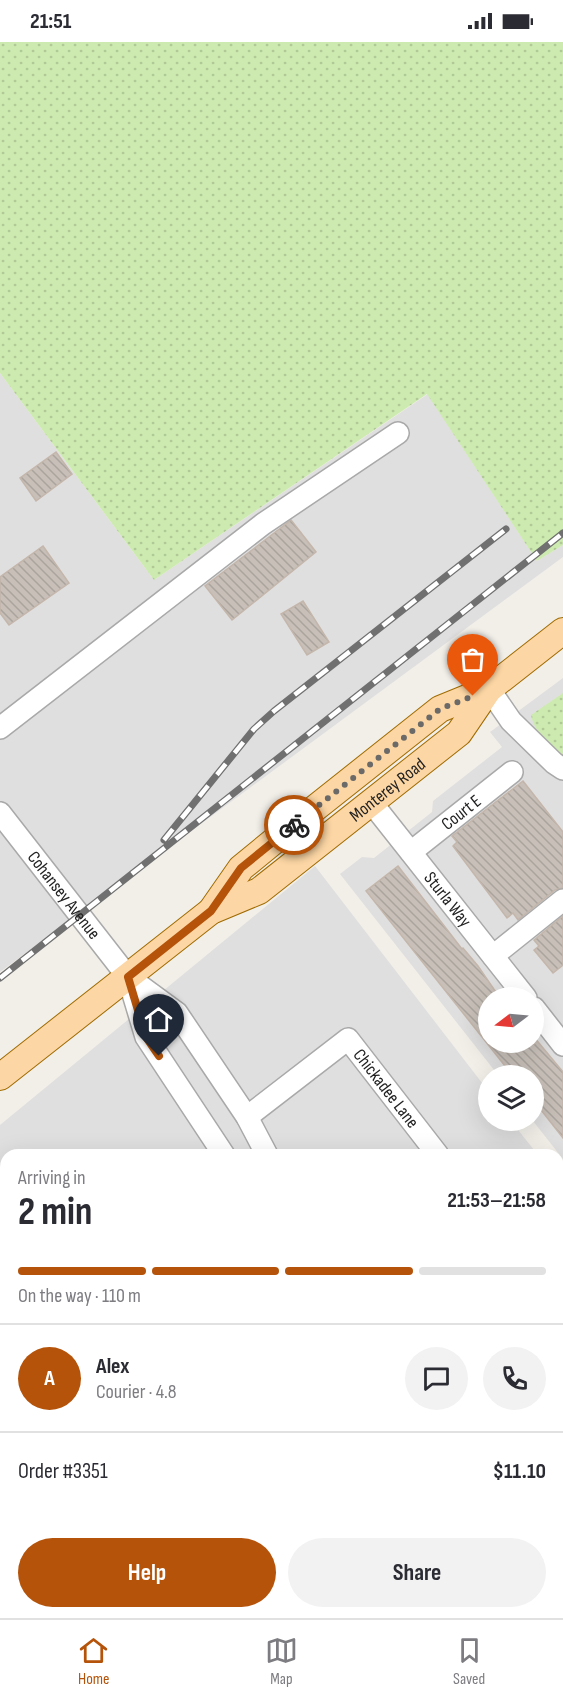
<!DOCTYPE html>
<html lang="en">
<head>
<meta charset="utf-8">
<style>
  body { margin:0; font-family:"Sofia Sans Condensed",sans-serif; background:#f2f2f3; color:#2b2b33; height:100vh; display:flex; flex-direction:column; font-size:22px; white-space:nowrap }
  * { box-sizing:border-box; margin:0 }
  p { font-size:20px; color:#7c7c81 }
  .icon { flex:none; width:33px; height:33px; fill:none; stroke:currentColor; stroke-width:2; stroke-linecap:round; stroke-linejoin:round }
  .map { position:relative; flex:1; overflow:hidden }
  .sheet { position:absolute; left:0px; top:1107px; width:564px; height:470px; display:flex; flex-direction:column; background:#fff; border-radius:18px 18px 0 0; box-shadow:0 6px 24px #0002 }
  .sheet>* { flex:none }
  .needle { width:39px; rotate:254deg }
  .buttons { position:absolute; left:478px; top:945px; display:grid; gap:12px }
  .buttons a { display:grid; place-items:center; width:66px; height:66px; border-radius:50%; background:#fff; box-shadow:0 6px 24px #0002; font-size:30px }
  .pin { position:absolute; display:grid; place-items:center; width:51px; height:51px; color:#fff; margin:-62px -26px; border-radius:50% 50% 50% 0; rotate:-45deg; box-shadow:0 0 6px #0007 }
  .pin .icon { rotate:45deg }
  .courier { position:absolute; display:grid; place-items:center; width:60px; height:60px; margin:-30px; border:4px solid #b45309; border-radius:50%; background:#fff; color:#222; box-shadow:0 2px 8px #0007 }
  .overview em { font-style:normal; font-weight:700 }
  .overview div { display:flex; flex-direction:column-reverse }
  .overview { display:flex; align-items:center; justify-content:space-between; height:102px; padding:0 18px }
  h1 { font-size:39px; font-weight:700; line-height:45px }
  .bar { display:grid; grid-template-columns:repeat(4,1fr); gap:9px 6px; align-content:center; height:72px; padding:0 18px }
  .bar i { height:8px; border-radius:4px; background:#e1e1e2 }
  .bar .active { background:#b45309 }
  .bar p { grid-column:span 4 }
  .line { display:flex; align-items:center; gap:15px; padding:0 18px; border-top:2px solid #e1e1e2 }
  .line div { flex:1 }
  .round { display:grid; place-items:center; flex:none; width:63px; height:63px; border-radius:32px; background:#f2f2f3 }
  .action { display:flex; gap:12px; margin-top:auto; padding:12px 18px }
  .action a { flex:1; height:69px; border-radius:36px; background:#b45309; color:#fff; font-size:24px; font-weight:700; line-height:69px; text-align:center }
  .action a+a { background:#f2f2f3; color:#2b2b33 }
  .status { display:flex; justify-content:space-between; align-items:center; height:42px; padding:0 30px; background:#fff; direction:ltr }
  .status svg { height:16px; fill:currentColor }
  .tabs { display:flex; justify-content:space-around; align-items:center; height:84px; border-top:2px solid #e1e1e2; background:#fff; font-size:16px; color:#7c7c81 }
  .tabs a { display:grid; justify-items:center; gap:3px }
  .tabs .active { color:#b45309 }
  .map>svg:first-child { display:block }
  .residential { fill:#e0dfdf; fill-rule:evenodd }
  .industrial { fill:url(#industrial-grid) }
  .grass { fill:url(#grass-dots) }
  .building { fill:url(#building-back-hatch); stroke:#c4b6ab; stroke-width:1.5 }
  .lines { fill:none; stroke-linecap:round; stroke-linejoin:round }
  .minor-casing { stroke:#a9a9a9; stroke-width:24 }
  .major-casing { stroke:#a06b00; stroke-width:28 }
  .minor { stroke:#fff; stroke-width:21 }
  .major { stroke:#fcd6a4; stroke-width:26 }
  .rail-casing { stroke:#707070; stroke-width:7 }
  .rail { stroke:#fff; stroke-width:4.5; stroke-dasharray:14; stroke-linecap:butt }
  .done { stroke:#6b6a68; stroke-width:6; stroke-dasharray:0 10.8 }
  .route { stroke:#b45309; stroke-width:8 }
  .labels { text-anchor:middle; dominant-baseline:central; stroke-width:4.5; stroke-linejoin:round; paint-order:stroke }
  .street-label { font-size:18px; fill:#222; stroke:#fff }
</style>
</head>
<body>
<div class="status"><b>21:51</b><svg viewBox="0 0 49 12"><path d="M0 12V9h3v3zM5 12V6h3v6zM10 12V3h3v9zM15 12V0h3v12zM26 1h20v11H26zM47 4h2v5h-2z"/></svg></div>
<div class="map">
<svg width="563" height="1576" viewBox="0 0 563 1576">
  <defs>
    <pattern id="industrial-grid" width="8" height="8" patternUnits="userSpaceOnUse" patternTransform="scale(1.5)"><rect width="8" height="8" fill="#ebdbe8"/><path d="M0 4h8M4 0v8" fill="none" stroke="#c9bcc7"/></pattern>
    <pattern id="grass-dots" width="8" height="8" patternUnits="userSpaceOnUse" patternTransform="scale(1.5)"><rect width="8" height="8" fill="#cdebb0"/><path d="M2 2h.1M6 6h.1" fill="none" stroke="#b0c997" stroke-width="1.8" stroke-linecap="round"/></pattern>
    <pattern id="building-back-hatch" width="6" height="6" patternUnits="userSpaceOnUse" patternTransform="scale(1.5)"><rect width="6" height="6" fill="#c7bfb8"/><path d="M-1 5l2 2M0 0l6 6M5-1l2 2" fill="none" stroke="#aba49e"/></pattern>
  </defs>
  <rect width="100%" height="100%" fill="#f2efe9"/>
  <path class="residential" d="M0 331 154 538 428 352 537 519 563 503V515L0 930Z
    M563 636V1117L533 1079 534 1034 498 1033 340 832 362 815 374 816 432 770 433 759 502 705 490 690ZM489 956H534V1000H489Z
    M315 824 489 1050V1078L511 1079 538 1113H6V1269L0 1256V1083Z
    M558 1139 563 1146V1576H147L145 1571 558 1570Z"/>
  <path class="industrial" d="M0 1256 6 1269V1570H145L147 1576H0Z"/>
  <path class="grass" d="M0 0H563V503L537 519 427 352 154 538 0 331Z
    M563 651V713C550 705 534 689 531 673Z"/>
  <path class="building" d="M56 410 72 432 36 459 20 436Z
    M291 478 316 510 232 578 205 544Z
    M43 504 69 541 9 583 0 571V535Z
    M303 559 329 600 307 613 281 572Z
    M523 739 563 790V846L555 848 518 878 513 871 507 876 453 804 457 800 452 794Z
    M398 824 462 907 463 906 478 924 500 956H489V1000L534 1002V995L563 1030V1096L534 1059V1034H513L366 849Z
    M563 874V923L553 931 534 908 539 904 534 898Z"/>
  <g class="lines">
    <defs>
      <g id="minor">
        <path d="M489 647 511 679 554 721 563 727"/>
        <path d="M0 686 263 482 398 391"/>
        <path id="s1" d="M371 760 526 956"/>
        <path id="s2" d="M0 771 128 935 177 971 247 1075 267 1113"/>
        <path id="s3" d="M411 810 512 730"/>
        <path d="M493 914 563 858"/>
        <path d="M128 935 146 995 224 1113"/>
        <path d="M534 966 563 1003"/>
        <path id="s4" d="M247 1075 348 997 438 1113"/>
        <path d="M558 1267 563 1273"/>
        <path d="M558 1298 563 1294"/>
        <path d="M219 1570 220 1576"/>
        <path d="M359 1570 360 1576"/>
        <path d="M394 1570V1576"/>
        <path d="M542 1570 547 1576"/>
      </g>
      <g id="major">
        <path d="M211 869 241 826 285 790 440 667 489 647 563 589"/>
        <path id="s5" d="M0 1035 211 869 259 849 459 691 489 647"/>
      </g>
    </defs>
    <use href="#minor" class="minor-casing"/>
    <use href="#major" class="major-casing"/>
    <use href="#minor" class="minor"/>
    <use href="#major" class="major"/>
    <defs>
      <path id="rail" d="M164 798 254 687 274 669 506 487
        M0 936 563 491"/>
    </defs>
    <use href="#rail" class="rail-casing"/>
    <use href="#rail" class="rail"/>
  </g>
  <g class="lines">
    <path class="done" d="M294 783 440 667 473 654"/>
    <path class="route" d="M159 1014 146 995 128 935 211 869 241 826 294 783"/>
  </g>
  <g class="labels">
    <g class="street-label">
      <text stroke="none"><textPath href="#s5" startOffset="484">Monterey Road</textPath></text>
      <text stroke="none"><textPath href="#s3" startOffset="64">Court E</textPath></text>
      <text stroke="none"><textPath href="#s2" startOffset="104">Cohansey Avenue</textPath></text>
      <text stroke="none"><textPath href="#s1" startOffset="124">Sturla Way</textPath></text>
      <text stroke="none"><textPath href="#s4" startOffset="190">Chickadee Lane</textPath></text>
    </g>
  </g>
</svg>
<div class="buttons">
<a><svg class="needle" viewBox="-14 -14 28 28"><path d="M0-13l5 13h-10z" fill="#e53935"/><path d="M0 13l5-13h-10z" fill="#7c7c81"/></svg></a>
<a><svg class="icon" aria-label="layers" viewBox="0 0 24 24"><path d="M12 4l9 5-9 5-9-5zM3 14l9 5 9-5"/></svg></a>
</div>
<div class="pin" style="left:473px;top:654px;background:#ea580c"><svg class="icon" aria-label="bag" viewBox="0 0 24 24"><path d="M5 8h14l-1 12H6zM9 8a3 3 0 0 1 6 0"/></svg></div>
<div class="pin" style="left:159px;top:1014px;background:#1f2937"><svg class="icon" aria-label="home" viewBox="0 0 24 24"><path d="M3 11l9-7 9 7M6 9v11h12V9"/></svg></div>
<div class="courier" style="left:294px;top:783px"><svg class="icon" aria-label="bike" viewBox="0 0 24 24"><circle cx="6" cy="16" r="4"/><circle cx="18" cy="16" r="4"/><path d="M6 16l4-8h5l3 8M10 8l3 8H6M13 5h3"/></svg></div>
<section class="sheet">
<div class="overview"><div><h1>2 min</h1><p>Arriving in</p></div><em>21:53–21:58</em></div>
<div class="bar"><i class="active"></i><i class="active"></i><i class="active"></i><i></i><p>On the way · 110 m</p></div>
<div class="line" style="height:108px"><b class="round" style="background:#b45309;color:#fff">A</b><div><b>Alex</b><p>Courier · 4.8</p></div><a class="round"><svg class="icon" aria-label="chat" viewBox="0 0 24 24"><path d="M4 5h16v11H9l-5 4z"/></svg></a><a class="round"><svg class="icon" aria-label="phone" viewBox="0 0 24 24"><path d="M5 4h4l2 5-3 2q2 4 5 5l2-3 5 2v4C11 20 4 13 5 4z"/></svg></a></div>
<div class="line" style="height:78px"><div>Order #3351</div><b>$11.10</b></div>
<div class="action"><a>Help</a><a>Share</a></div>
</section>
</div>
<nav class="tabs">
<a class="active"><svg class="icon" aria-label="home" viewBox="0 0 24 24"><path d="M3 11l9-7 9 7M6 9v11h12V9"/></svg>Home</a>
<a><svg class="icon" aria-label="map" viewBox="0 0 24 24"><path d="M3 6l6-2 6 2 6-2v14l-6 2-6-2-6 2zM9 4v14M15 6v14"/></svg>Map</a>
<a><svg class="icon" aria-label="saved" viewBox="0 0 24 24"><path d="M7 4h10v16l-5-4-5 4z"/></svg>Saved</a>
</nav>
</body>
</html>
